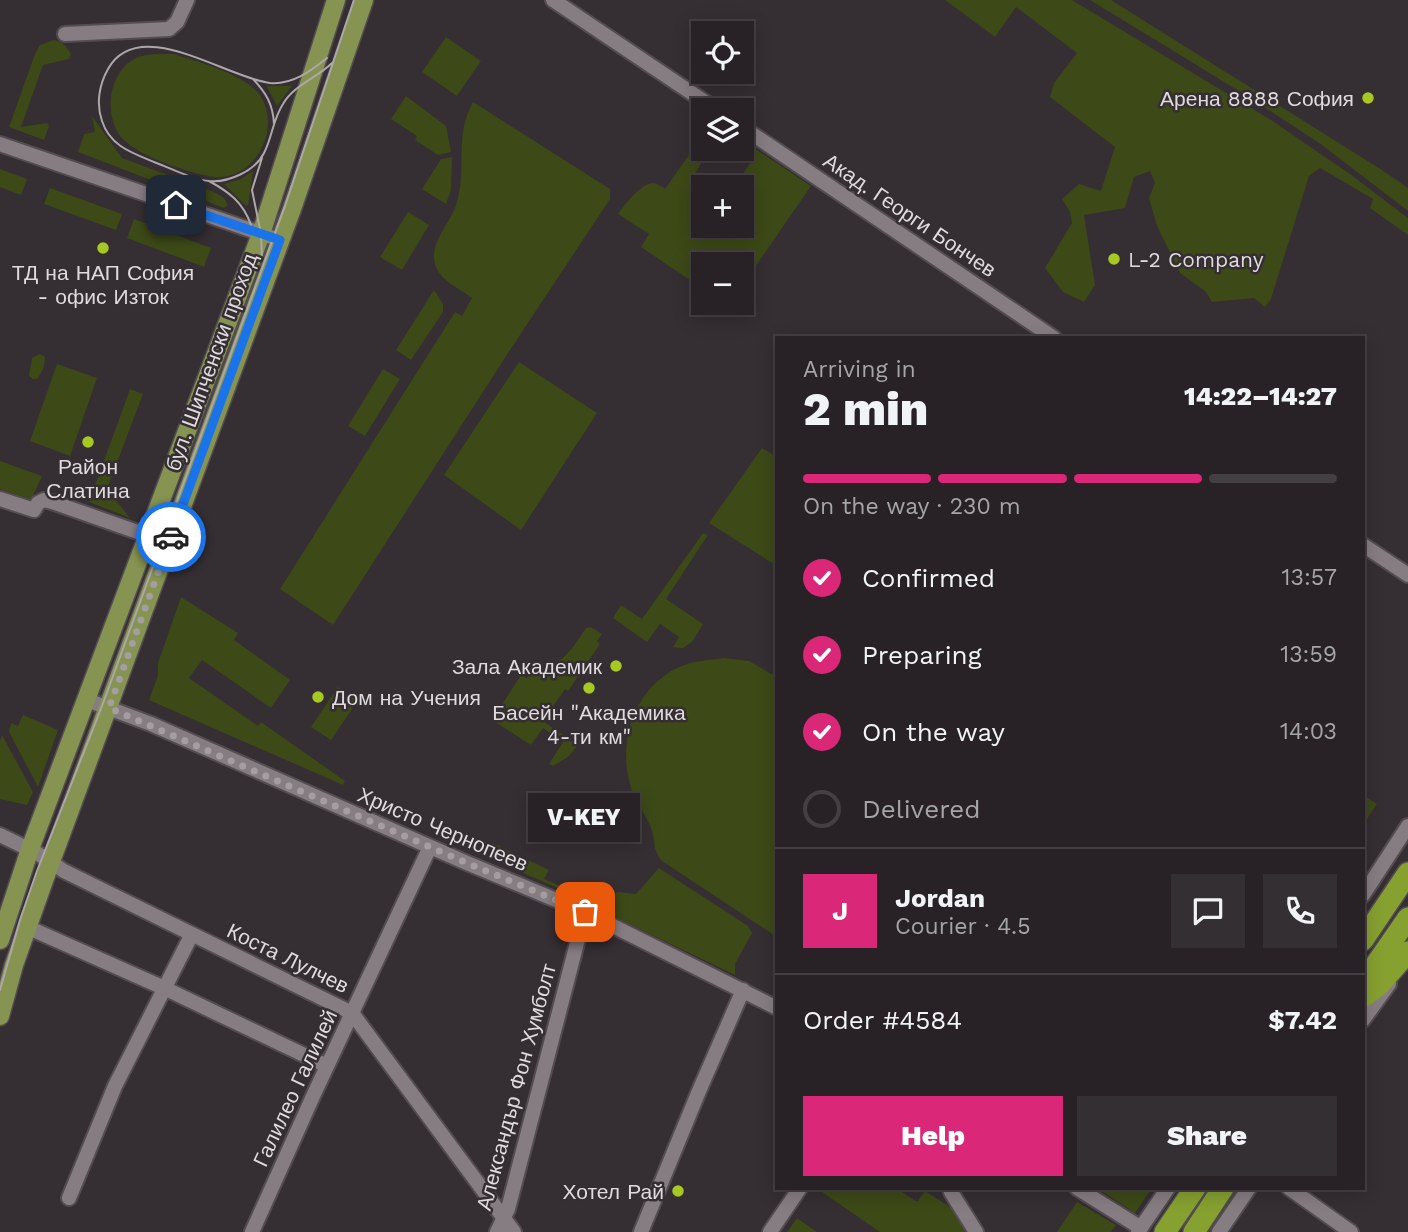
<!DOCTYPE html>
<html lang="en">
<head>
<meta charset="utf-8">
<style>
  body { margin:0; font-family:"Work Sans",sans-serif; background:#342f32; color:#f1f3f6; height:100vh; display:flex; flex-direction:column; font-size:26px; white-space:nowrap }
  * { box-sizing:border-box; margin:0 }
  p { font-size:23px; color:#a5a4a7 }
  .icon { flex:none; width:38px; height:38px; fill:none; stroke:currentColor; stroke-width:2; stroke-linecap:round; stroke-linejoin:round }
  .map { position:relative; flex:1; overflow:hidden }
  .drawer { position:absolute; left:775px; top:336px; width:590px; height:854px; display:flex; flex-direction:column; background:#282226; border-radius:0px; box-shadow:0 4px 18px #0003,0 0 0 2px #443f43 }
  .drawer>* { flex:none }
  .fabs { position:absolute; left:691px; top:21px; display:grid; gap:14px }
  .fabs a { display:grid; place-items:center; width:63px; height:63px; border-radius:0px; background:#282226; box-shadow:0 4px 18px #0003,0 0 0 2px #443f43; font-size:35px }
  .pin { position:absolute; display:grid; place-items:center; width:60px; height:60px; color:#fff; margin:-30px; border-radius:14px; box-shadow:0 4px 10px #0006 }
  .courier { position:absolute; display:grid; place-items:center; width:70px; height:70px; margin:-35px; border:5px solid #1a73e8; border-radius:50%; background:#fff; color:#222; box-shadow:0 2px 9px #0007 }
  .bubble { position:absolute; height:49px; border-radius:0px; background:#282226; box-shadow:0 4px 18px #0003,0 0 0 2px #443f43; font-size:23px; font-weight:800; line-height:49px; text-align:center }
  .summary em { font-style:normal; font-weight:800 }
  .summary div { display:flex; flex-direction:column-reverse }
  .summary { display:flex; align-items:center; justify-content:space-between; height:119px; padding:0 28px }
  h1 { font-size:46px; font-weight:800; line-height:52px }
  .bar { display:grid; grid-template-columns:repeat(4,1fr); gap:10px 7px; align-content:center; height:84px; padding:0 28px }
  .bar i { height:9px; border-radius:5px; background:#443f43 }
  .bar .on { background:#db2777 }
  .bar p { grid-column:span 4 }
  .line { display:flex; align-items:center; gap:18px; padding:0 28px; border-top:2px solid #443f43 }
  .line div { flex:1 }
  .round { display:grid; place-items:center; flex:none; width:74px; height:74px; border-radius:0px; background:#342f32 }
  ol { padding:0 28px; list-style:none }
  li { display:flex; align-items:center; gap:21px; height:77px }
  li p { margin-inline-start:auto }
  li .icon { padding:7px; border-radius:50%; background:#db2777; color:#fff; stroke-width:4 }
  li:last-child { color:#a5a4a7 }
  li i { width:38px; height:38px; border:4px solid #443f43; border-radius:50% }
  .primary-button { display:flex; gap:14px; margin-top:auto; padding:14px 28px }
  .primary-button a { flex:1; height:80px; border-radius:0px; background:#db2777; color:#fff; font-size:28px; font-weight:800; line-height:80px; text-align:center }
  .primary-button a+a { background:#342f32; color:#f1f3f6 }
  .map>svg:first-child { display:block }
  .green { fill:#3d4917 }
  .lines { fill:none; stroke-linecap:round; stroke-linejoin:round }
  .minor-casing { stroke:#534d51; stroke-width:18 }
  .major-casing { stroke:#534d51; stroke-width:21 }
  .highway-casing { stroke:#534d51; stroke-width:24 }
  .minor { stroke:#867d82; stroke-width:14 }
  .major { stroke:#869351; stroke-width:18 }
  .highway { stroke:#86a130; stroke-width:21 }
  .tram { stroke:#aca7a9; stroke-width:2 }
  .done { stroke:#a49ea1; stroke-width:7; stroke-dasharray:0 12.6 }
  .route { stroke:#1a73e8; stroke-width:9 }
  .poi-dot { fill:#a5c823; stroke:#352e32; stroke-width:2.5 }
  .labels { text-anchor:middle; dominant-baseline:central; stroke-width:5; stroke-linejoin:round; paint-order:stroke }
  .poi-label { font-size:21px; fill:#dfdbdd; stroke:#352e32; text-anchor:end }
  .street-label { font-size:21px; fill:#dfdbdd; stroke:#352e32 }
</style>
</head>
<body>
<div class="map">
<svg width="1408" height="1232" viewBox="0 0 1408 1232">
  <rect width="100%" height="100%" fill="#352e32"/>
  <path class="green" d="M945 0H1072L1271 120 1350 174 1408 218V235L1370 208 1373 199 1320 168 1309 176 1271 299 1265 307 1254 298 1212 302 1205 291 1180 273 1157 226 1149 198 1155 183 1150 171 1134 177 1125 208 1084 215 1095 285 1084 302 1063 292 1045 268 1072 223 1070 212 1062 199 1079 184 1101 191 1115 147 1050 97 1054 83 1077 53 1016 7 995 37Z
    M1090 0H1111L1382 170 1408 188V211L1322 145 1252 99Z
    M446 37 481 61 457 96 422 72Z
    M54 40C63 42 66 46 71 54L69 59 43 65 21 127 47 123 49 126 44 140 9 127 35 54 40 45Z
    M173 54C196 61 244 74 259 94 283 126 256 181 214 177 191 174 130 154 118 133 104 109 110 71 136 58 147 53 160 54 173 54Z
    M267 86H292L277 106Z
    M406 96 446 126 451 152 438 155 415 140 417 136 391 119Z
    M473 102 610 189V199L508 353 333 625 280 589 455 312 462 316 472 298C462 290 441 281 436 267 427 243 451 224 457 202 467 168 454 135 473 102Z
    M92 116 122 158 216 193 224 198 228 205 224 208 78 152 84 134 95 132Z
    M742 140 811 186 742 286V264H704L703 289 641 247 649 234 618 214C624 205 642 182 654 183 657 184 663 187 665 189L691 152 703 160 695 174 714 187H704V226H742V187H735L750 163 729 149H742Z
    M452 157 451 190 446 204 422 189 441 159Z
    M0 169 27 179 21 195 0 187Z
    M253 171 248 205 246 206 224 184 241 179Z
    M50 188 122 214 116 230 44 204Z
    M408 212 429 225 402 270 380 257Z
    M134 219 211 248 204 267 127 238Z
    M434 290 443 304V312L411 360 396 350Z
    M40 354 45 357C45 366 42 372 37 379H33L29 376 32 358Z
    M519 362 597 413 521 530 444 475Z
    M57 364 97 378 70 456 30 441Z
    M383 369 400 379 365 436 348 426Z
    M130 389 143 394 107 489 130 518 89 502Z
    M762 448 777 457V566L709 523Z
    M0 461 42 476 32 498 28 499 0 489Z
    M703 533 708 535 666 599 703 624 692 642 683 648 673 647 679 637 660 624 647 642 613 618 621 605 642 619Z
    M181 597 238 633 234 640 290 680 271 708 202 660 189 678 258 726 261 722 345 781 343 785 149 700 158 675V663Z
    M591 627 602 634 597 641 600 644 568 691 565 689 543 721 578 745 568 757 553 766 549 764 563 742 543 728 531 745 492 720 521 675 527 678 536 664C560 672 574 645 586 628Z
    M724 658 749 661 777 677V937L662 861C652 848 656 845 652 831 647 816 636 803 631 788 617 743 633 690 677 668 691 661 708 660 724 658Z
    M338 687 358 700 331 740 311 727Z
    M23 715 58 730 38 787 9 732 11 723 18 726Z
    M2 735 33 792 27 805 0 799V741Z
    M1363 795 1377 804 1363 825Z
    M493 843 549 870 544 879 586 897 584 900 479 853 486 846Z
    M659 868 748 926 752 933 735 964V975L596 908 617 892 636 894Z
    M816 1188H896L917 1202 925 1191 953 1209 965 1232H880Z
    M1097 1188H1152L1135 1213Z
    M1235 1188H1242L1212 1232H1206Z
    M1077 1202 1116 1225 1111 1232H1057Z
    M797 1218 817 1232H787Z"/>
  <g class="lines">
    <defs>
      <path id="minor" d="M553 0 717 110
        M65 34 169 29 177 22 187 0
        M742 127 1054 338
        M0 144 280 240
        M0 499 34 510 38 503 44 500 52 502 149 536
        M1363 545 1408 575
        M87 700 151 724 467 863 585 912 777 1008
        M0 835 37 853 64 871 352 1013 514 1232
        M1363 895 1408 826
        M27 927 164 988 327 1066
        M1363 1020 1389 984
        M953 1188 951 1192 976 1232
        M1077 1188 1141 1228
        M1289 1188 1351 1232
        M69 1198 115 1086 192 934
        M252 1232 314 1094 430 847
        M497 1232 508 1209 585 912
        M641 1232 699 1091 743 990
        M770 1232 800 1188
        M1138 1232 1168 1188
        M1219 1232 1249 1188"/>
      <path id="major" d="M0 940 30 849 261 234 336 0
        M0 1016 14 965 46 875 292 209 364 0"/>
      <path id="highway" d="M1363 940 1408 873
        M1363 983 1408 918
        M1363 997 1379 985 1408 952
        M1165 1232 1195 1188
        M1194 1232 1223 1188"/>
    </defs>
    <use href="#minor" class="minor-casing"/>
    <use href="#major" class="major-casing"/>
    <use href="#highway" class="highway-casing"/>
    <use href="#minor" class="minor"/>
    <use href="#major" class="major"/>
    <use href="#highway" class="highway"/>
    <path class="tram" d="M327 58C311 71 292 85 270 83 227 78 139 14 108 69 99 85 96 104 102 121 110 146 132 153 154 162 171 168 192 180 209 181 228 183 255 171 264 153 272 138 273 119 283 104 294 85 317 78 332 63
      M253 79C266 93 273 104 274 124
      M209 181C229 192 243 202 251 225
      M262 260 261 234 252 190 262 158
      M0 990 20 920 37 871 102 706 285 206 354 0"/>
  </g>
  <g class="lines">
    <path class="done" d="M171 537 109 708 467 863 585 912"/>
    <path class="route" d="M171 537 280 240 176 205"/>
  </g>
  <g class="poi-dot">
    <circle cx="1368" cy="98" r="7"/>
    <circle cx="103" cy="248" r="7"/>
    <circle cx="1114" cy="259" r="7"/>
    <circle cx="88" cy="442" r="7"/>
    <circle cx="616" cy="666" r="7"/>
    <circle cx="589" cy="688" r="7"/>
    <circle cx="318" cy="697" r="7"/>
    <circle cx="678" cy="1191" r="7"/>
  </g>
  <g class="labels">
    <g class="poi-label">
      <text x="1354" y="98">Арена 8888 София</text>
      <text x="1128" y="259" text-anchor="start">L-2 Company</text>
      <text x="103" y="272" text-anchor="middle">ТД на НАП София<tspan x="103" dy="24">- офис Изток</tspan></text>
      <text x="88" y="466" text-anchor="middle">Район<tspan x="88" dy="24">Слатина</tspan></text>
      <text x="602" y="666">Зала Академик</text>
      <text x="332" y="697" text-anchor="start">Дом на Учения</text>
      <text x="589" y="712" text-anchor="middle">Басейн "Академика<tspan x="589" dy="24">4-ти км"</tspan></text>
      <text x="664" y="1191">Хотел Рай</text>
    </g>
    <g class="street-label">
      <text transform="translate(910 215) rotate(34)">Акад. Георги Бончев</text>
      <text transform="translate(211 362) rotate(-70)">бул. Шипченски проход</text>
      <text transform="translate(443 829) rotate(23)">Христо Чернопеев</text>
      <text transform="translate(288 958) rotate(26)">Коста Лулчев</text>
      <text transform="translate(516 1087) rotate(-75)">Александър Фон Хумболт</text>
      <text transform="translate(295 1088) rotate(-65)">Галилео Галилей</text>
    </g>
  </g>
</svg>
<div class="fabs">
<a><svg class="icon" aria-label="locate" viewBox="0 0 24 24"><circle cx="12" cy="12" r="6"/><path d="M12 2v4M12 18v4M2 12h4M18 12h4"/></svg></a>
<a><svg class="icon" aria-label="layers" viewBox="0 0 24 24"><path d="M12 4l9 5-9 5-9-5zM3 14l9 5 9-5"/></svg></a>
<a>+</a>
<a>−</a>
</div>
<div class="pin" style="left:585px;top:912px;background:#ea580c"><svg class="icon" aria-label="bag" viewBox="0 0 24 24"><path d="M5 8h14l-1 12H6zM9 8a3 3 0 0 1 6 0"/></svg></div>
<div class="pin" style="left:176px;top:205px;background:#1f2937"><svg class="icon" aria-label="home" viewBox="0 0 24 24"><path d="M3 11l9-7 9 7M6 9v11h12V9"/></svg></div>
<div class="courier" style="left:171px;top:537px"><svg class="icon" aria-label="car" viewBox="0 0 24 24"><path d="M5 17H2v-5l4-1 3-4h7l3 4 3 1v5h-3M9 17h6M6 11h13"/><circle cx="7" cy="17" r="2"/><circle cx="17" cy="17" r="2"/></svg></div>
<div class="bubble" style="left:528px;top:793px;width:112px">V-KEY</div>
<section class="drawer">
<div class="summary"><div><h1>2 min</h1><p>Arriving in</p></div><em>14:22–14:27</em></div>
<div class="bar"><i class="on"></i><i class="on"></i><i class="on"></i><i></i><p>On the way · 230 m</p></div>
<ol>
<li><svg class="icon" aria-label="check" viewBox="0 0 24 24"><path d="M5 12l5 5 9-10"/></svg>Confirmed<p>13:57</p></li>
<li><svg class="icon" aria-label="check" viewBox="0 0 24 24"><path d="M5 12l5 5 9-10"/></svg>Preparing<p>13:59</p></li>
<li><svg class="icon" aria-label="check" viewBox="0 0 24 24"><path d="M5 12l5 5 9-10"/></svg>On the way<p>14:03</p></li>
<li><i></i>Delivered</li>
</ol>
<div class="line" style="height:126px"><b class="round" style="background:#db2777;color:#fff">J</b><div><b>Jordan</b><p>Courier · 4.5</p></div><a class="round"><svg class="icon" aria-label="chat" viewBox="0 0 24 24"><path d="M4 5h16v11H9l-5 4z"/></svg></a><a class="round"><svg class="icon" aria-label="phone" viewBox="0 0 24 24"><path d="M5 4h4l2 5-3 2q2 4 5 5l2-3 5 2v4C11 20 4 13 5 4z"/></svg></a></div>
<div class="line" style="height:91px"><div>Order #4584</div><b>$7.42</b></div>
<div class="primary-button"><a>Help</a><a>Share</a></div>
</section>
</div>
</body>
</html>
